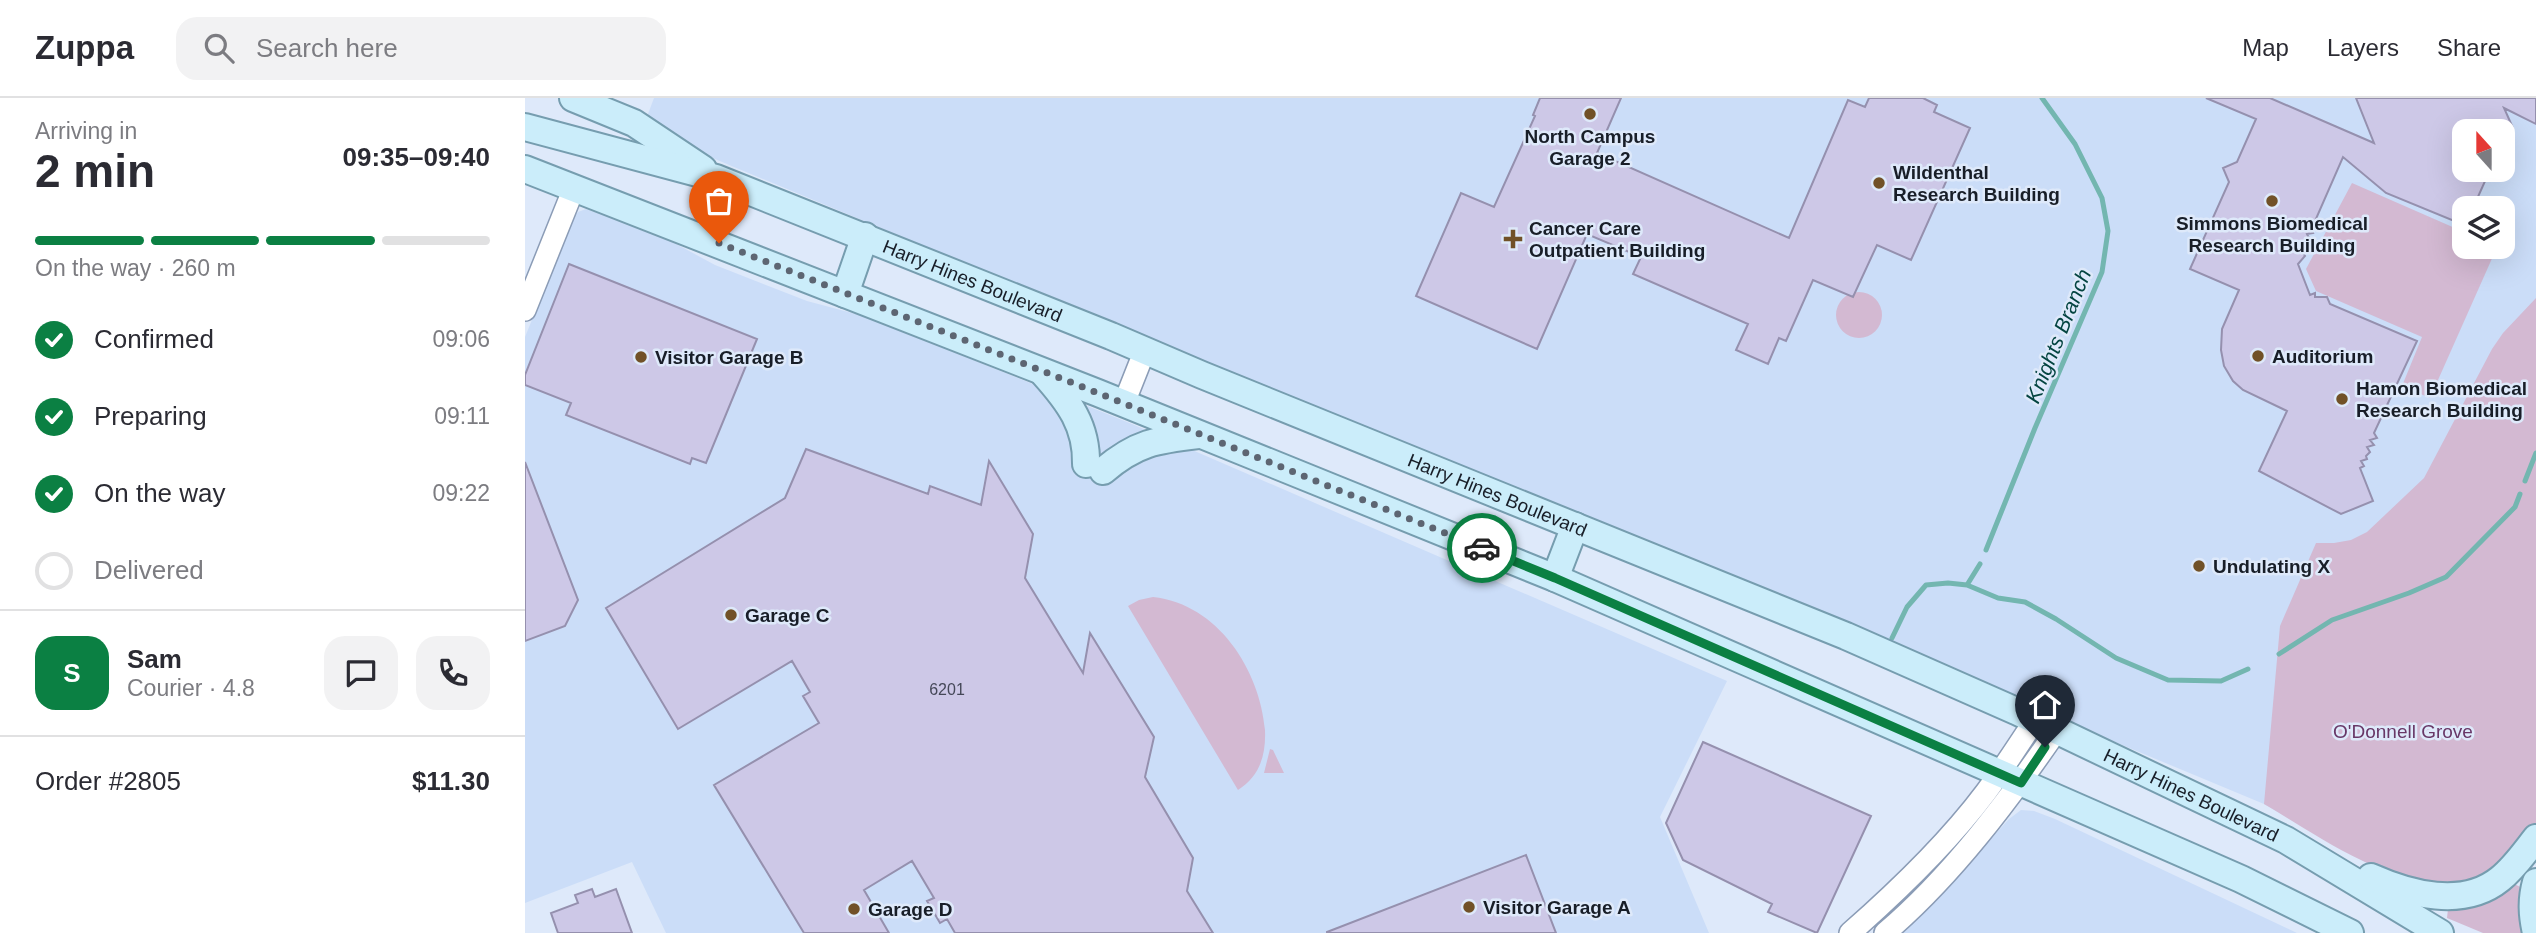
<!DOCTYPE html>
<html lang="en">
<head>
<meta charset="utf-8">
<style>
  body { margin:0; font-family:Arial,sans-serif; background:#f2f2f3; color:#2b2b33; height:100vh; display:flex; flex-direction:column; font-size:26px; white-space:nowrap }
  * { box-sizing:border-box; margin:0 }
  p { font-size:23px; color:#7c7c81 }
  .icon { flex:none; width:38px; height:38px; fill:none; stroke:currentColor; stroke-width:2; stroke-linecap:round; stroke-linejoin:round }
  .map { position:relative; flex:1; overflow:hidden }
  .side { display:flex; flex-direction:column; background:#fff; width:525px }
  .side>* { flex:none }
  .needle { width:46px; rotate:339deg }
  .buttons { position:absolute; left:1927px; top:21px; display:grid; gap:14px }
  .buttons a { display:grid; place-items:center; width:63px; height:63px; border-radius:14px; background:#fff; box-shadow:0 7px 28px #0002; font-size:35px }
  .pin { position:absolute; display:grid; place-items:center; width:60px; height:60px; color:#fff; margin:-72px -30px; border-radius:50% 50% 50% 0; rotate:-45deg; box-shadow:0 0 7px #0007 }
  .pin .icon { rotate:45deg }
  .courier { position:absolute; display:grid; place-items:center; width:70px; height:70px; margin:-35px; border:5px solid #0b8043; border-radius:50%; background:#fff; color:#222; box-shadow:0 2px 9px #0007 }
  .headline em { font-style:normal; font-weight:600 }
  .headline div { display:flex; flex-direction:column-reverse }
  .headline { display:flex; align-items:center; justify-content:space-between; height:119px; padding:0 35px }
  h1 { font-size:46px; font-weight:600; line-height:52px }
  .bar { display:grid; grid-template-columns:repeat(4,1fr); gap:10px 7px; align-content:center; height:84px; padding:0 35px }
  .bar i { height:9px; border-radius:5px; background:#e1e1e2 }
  .bar .selected { background:#0b8043 }
  .bar p { grid-column:span 4 }
  .line { display:flex; align-items:center; gap:18px; padding:0 35px; border-top:2px solid #e1e1e2 }
  .line div { flex:1 }
  .round { display:grid; place-items:center; flex:none; width:74px; height:74px; border-radius:21px; background:#f2f2f3 }
  ol { padding:0 35px; list-style:none }
  li { display:flex; align-items:center; gap:21px; height:77px }
  li p { margin-inline-start:auto }
  li .icon { padding:7px; border-radius:50%; background:#0b8043; color:#fff; stroke-width:4 }
  li:last-child { color:#7c7c81 }
  li i { width:38px; height:38px; border:4px solid #e1e1e2; border-radius:50% }
  header { display:flex; align-items:center; gap:42px; box-sizing:border-box; height:98px; padding:0 35px; background:#fff; border-bottom:2px solid #e1e1e2 }
  header strong { font-size:33px }
  nav { display:flex; gap:38px; margin-inline-start:auto; font-size:24px }
  .search { width:490px; height:63px; background:#f2f2f3; display:flex; align-items:center; gap:18px; box-sizing:border-box; padding:0 24px; border-radius:21px; color:#7c7c81; font-size:26px }
  main { display:flex; flex:1; min-height:0 }
  .map>svg:first-child { display:block }
  .built { fill:#cbddf8; fill-rule:evenodd }
  .green { fill:#d3b9d2 }
  .lines { fill:none; stroke-linecap:round; stroke-linejoin:round }
  .stream { stroke:#73b6b0; stroke-width:5 }
  .building { fill:#cdc8e7; stroke:#9590ae; stroke-width:2 }
  .minor-casing { stroke:#8b9cb6; stroke-width:24 }
  .major-casing { stroke:#769daf; stroke-width:30 }
  .minor { stroke:#fff; stroke-width:21 }
  .major { stroke:#cbedfa; stroke-width:26 }
  .done { stroke:#5d6572; stroke-width:7; stroke-dasharray:0 12.6 }
  .route { stroke:#0b8043; stroke-width:9 }
  .poi-dot { fill:#715127; stroke:#dee9fa; stroke-width:2.5 }
  .labels { text-anchor:middle; dominant-baseline:central; stroke-width:5; stroke-linejoin:round; paint-order:stroke }
  .number-label { font-size:16px; fill:#454858 }
  .poi-label { font-size:19px; font-weight:bold; fill:#181e28; stroke:#dee9fa; text-anchor:start }
  .street-label { font-size:19px; fill:#181e28; stroke:#dee9fa }
  .park-label { font-size:19px; fill:#683767; stroke:#dee9fa }
  .water-label { font-size:21px; font-style:italic; fill:#044441; stroke:#dee9fa }
</style>
</head>
<body>
<header>
<strong>Zuppa</strong>
<div class="search"><svg class="icon" aria-label="search" viewBox="0 0 24 24"><circle cx="10" cy="10" r="6"/><path d="M15 15l6 6"/></svg>Search here</div>
<nav><a>Map</a><a>Layers</a><a>Share</a></nav>
</header>
<main>
<section class="side">
<div class="headline"><div><h1>2 min</h1><p>Arriving in</p></div><em>09:35–09:40</em></div>
<div class="bar"><i class="selected"></i><i class="selected"></i><i class="selected"></i><i></i><p>On the way · 260 m</p></div>
<ol>
<li><svg class="icon" aria-label="check" viewBox="0 0 24 24"><path d="M5 12l5 5 9-10"/></svg>Confirmed<p>09:06</p></li>
<li><svg class="icon" aria-label="check" viewBox="0 0 24 24"><path d="M5 12l5 5 9-10"/></svg>Preparing<p>09:11</p></li>
<li><svg class="icon" aria-label="check" viewBox="0 0 24 24"><path d="M5 12l5 5 9-10"/></svg>On the way<p>09:22</p></li>
<li><i></i>Delivered</li>
</ol>
<div class="line" style="height:126px"><b class="round" style="background:#0b8043;color:#fff">S</b><div><b>Sam</b><p>Courier · 4.8</p></div><a class="round"><svg class="icon" aria-label="chat" viewBox="0 0 24 24"><path d="M4 5h16v11H9l-5 4z"/></svg></a><a class="round"><svg class="icon" aria-label="phone" viewBox="0 0 24 24"><path d="M5 4h4l2 5-3 2q2 4 5 5l2-3 5 2v4C11 20 4 13 5 4z"/></svg></a></div>
<div class="line" style="height:91px"><div>Order #2805</div><b>$11.30</b></div>
</section>
<div class="map">
<svg width="2011" height="835" viewBox="0 0 2011 835">
  <rect width="100%" height="100%" fill="#dee9fa"/>
  <path class="built" d="M129 0H2011V726L1978 760 1916 785 1854 772 1739 706 166 51 120 24ZM1939 33H1978V72H1939ZM1939 110H1978V149H1939Z
    M61 111 129 134 190 167 282 203 342 219 607 326 1202 583 1135 719 1184 835H141L107 764 0 805V239L48 121 53 114Z
    M1496 712 1509 713 1530 721 1772 835H1376L1403 810 1484 721Z"/>
  <path class="green" d="M1827 85 1939 134V149H1966L1969 156 1905 300 1877 288 1897 239 1791 193 1781 171Z
    M1311 217a23 23 0 1 1 46 0a23 23 0 1 1-46 0Z
    M2011 200V726C1994 741 1980 763 1961 775 1897 814 1794 738 1739 706L1755 528 1791 445H1809L1826 442 1842 434 1899 380 1967 251 1978 235Z
    M628 499C693 506 735 572 740 632 741 657 735 678 713 692L603 508 614 502Z
    M745 651 748 652 759 675H739Z
    M1989 786 2000 791 2002 835H1958L1922 820 1923 811C1947 806 1972 804 1989 786Z"/>
  <g class="lines">
    <path class="stream" d="M2000 383 2011 355
      M1461 452 1510 330 1577 174 1583 133 1577 100 1550 46 1517 0
      M1442 487 1473 500 1500 504 1531 521 1591 560 1643 582 1696 583 1723 571
      M1367 540 1382 509 1401 487 1423 485 1442 487 1455 466
      M1754 556 1807 522 1884 495 1921 479 1990 409 1995 396"/>
  </g>
  <path class="building" d="M1015 0H1096L1072 55 1264 140 1323 2 1340 9 1344 0H1398L1412 7 1409 14 1445 30 1386 162 1352 147 1328 199 1288 182 1261 243 1254 240 1243 266 1211 252 1223 226 1108 176 1116 159 1062 136 1012 251 891 198 936 95 969 109 1010 18 1008 17Z
    M1681 0H1745L1849 45 1831 0H2011V26L1979 10 1988 30 1981 33H1939V72H1965L1948 110H1939V127L1861 95 1818 59 1790 123 1792 128 1785 129 1788 135 1782 136 1785 142 1779 143 1782 149 1775 150 1780 158 1773 166 1785 197 1790 195V199H1802L1805 206 1892 243 1849 335 1852 340 1845 342 1849 347 1842 349 1845 354 1841 358 1842 361 1836 363 1839 368 1835 370 1848 403 1816 416 1734 373 1762 313 1718 292 1708 283 1699 268 1696 252 1697 231 1714 192 1665 171 1704 84 1698 70 1712 64 1731 21Z
    M44 166 232 241 181 365 167 360 165 366 41 317 46 305 0 287V277Z
    M281 351 403 396 405 388 456 407 464 363 508 436 500 480 558 575 565 535 629 639 620 679 668 760 662 793 688 835H430L422 821 415 825 402 803 409 800 387 763 339 792 364 835H279L189 687 294 625 278 598 285 594 267 563 153 631 81 510 260 400Z
    M0 364 53 502 40 528 0 543Z
    M1178 644 1346 718 1292 835 1243 814 1247 806 1158 762 1141 725Z
    M1001 757 1031 835H802V834Z
    M67 791 70 799 91 791 107 835H33L26 815 53 805 50 797Z"/>
  <g class="lines">
    <defs>
      <path id="minor" d="M0 212 49 90
        M599 305 620 252
        M1325 835C1374 792 1422 746 1461 694 1478 671 1494 646 1510 622
        M1360 835C1426 779 1483 703 1532 632"/>
      <g id="major">
        <path d="M48 0 109 25 178 71"/>
        <path id="s1" d="M0 29 191 80 586 238 677 277 1321 538 1491 613 1761 742 1915 835"/>
        <path d="M0 71 573 295 1030 480 1716 781 1825 835"/>
        <path d="M320 196 340 138"/>
        <path d="M519 276C544 304 562 328 561 366"/>
        <path d="M578 373C612 344 632 342 675 337"/>
        <path d="M1030 480 1050 428"/>
        <path d="M1846 779C1884 796 1938 811 1975 781 1989 770 2000 754 2011 740"/>
        <path d="M2011 835C2007 817 2006 802 2011 784"/>
      </g>
    </defs>
    <use href="#minor" class="minor-casing"/>
    <use href="#major" class="major-casing"/>
    <use href="#minor" class="minor"/>
    <use href="#major" class="major"/>
  </g>
  <g class="lines">
    <path class="done" d="M194 145 573 295 957 450"/>
    <path class="route" d="M957 450 1030 480 1496 685 1520 649"/>
  </g>
  <g class="poi-dot">
    <circle cx="1065" cy="16" r="7"/>
    <circle cx="1354" cy="85" r="7"/>
    <circle cx="1747" cy="103" r="7"/>
    <path d="M984.5 130.5h7v7h7v7h-7v7h-7v-7h-7v-7h7z"/>
    <circle cx="1733" cy="258" r="7"/>
    <circle cx="116" cy="259" r="7"/>
    <circle cx="1817" cy="301" r="7"/>
    <circle cx="1674" cy="468" r="7"/>
    <circle cx="206" cy="517" r="7"/>
    <circle cx="944" cy="809" r="7"/>
    <circle cx="329" cy="811" r="7"/>
  </g>
  <g class="labels">
    <g class="number-label">
      <text x="422" y="591">6201</text>
    </g>
    <g class="poi-label">
      <text x="1065" y="38" text-anchor="middle">North Campus<tspan x="1065" dy="22">Garage 2</tspan></text>
      <text x="1368" y="74">Wildenthal<tspan x="1368" dy="22">Research Building</tspan></text>
      <text x="1747" y="125" text-anchor="middle">Simmons Biomedical<tspan x="1747" dy="22">Research Building</tspan></text>
      <text x="1004" y="130">Cancer Care<tspan x="1004" dy="22">Outpatient Building</tspan></text>
      <text x="1747" y="258">Auditorium</text>
      <text x="130" y="259">Visitor Garage B</text>
      <text x="1831" y="290">Hamon Biomedical<tspan x="1831" dy="22">Research Building</tspan></text>
      <text x="1688" y="468">Undulating X</text>
      <text x="220" y="517">Garage C</text>
      <text x="958" y="809">Visitor Garage A</text>
      <text x="343" y="811">Garage D</text>
    </g>
    <g class="street-label">
      <text stroke="none"><textPath href="#s1" startOffset="474">Harry Hines Boulevard</textPath></text>
      <text stroke="none"><textPath href="#s1" startOffset="1041">Harry Hines Boulevard</textPath></text>
      <text stroke="none"><textPath href="#s1" startOffset="1797">Harry Hines Boulevard</textPath></text>
    </g>
    <g class="park-label">
      <text x="1878" y="633">O'Donnell Grove</text>
    </g>
    <g class="water-label">
      <text transform="translate(1533 238) rotate(-68)">Knights Branch</text>
    </g>
  </g>
</svg>
<div class="buttons">
<a><svg class="needle" viewBox="-14 -14 28 28"><path d="M0-13l5 13h-10z" fill="#e53935"/><path d="M0 13l5-13h-10z" fill="#7c7c81"/></svg></a>
<a><svg class="icon" aria-label="layers" viewBox="0 0 24 24"><path d="M12 4l9 5-9 5-9-5zM3 14l9 5 9-5"/></svg></a>
</div>
<div class="pin" style="left:194px;top:145px;background:#ea580c"><svg class="icon" aria-label="bag" viewBox="0 0 24 24"><path d="M5 8h14l-1 12H6zM9 8a3 3 0 0 1 6 0"/></svg></div>
<div class="pin" style="left:1520px;top:649px;background:#1f2937"><svg class="icon" aria-label="home" viewBox="0 0 24 24"><path d="M3 11l9-7 9 7M6 9v11h12V9"/></svg></div>
<div class="courier" style="left:957px;top:450px"><svg class="icon" aria-label="car" viewBox="0 0 24 24"><path d="M5 17H2v-5l4-1 3-4h7l3 4 3 1v5h-3M9 17h6M6 11h13"/><circle cx="7" cy="17" r="2"/><circle cx="17" cy="17" r="2"/></svg></div>
</div>
</main>
</body>
</html>
